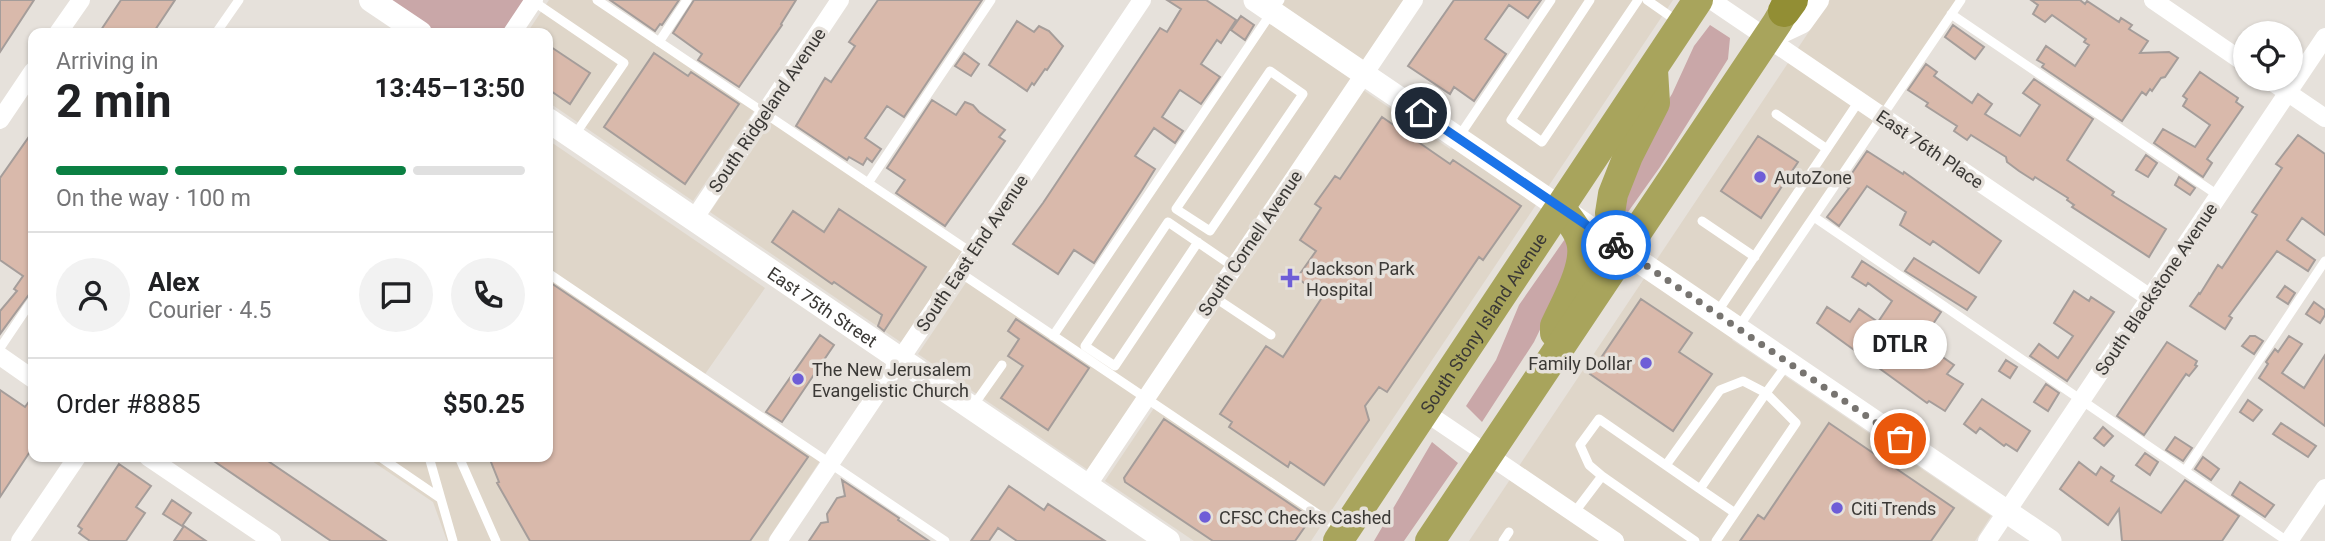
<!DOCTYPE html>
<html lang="en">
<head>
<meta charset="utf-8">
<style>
  body { margin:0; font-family:Roboto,sans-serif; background:#f2f2f2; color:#202124; height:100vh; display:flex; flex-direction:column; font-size:26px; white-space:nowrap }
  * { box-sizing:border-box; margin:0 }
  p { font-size:23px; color:#757577 }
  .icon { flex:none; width:38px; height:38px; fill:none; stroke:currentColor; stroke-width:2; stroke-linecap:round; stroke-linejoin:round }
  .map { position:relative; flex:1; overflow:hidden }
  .details { position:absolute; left:28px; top:28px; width:525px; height:434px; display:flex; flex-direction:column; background:#fff; border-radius:14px; box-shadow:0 2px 5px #0004 }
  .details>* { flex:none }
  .controls { position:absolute; left:2233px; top:21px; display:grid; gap:14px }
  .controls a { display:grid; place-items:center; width:70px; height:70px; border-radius:50%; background:#fff; box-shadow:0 2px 5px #0004; font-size:35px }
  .pin { position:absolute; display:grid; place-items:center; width:60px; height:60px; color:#fff; margin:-30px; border:4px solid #fff; border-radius:50%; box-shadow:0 2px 7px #0007 }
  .courier { position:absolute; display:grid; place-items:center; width:70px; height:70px; margin:-35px; border:5px solid #1a73e8; border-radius:50%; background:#fff; color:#222; box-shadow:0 2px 9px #0007 }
  .bubble { position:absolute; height:49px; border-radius:24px; background:#fff; box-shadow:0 2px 5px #0004; font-size:23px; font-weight:700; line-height:49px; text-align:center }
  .headline em { font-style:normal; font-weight:700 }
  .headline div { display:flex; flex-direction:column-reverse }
  .headline { display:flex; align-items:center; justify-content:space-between; height:119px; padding:0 28px }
  h1 { font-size:46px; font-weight:700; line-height:52px }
  .bar { display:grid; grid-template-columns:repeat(4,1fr); gap:10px 7px; align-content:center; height:84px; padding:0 28px }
  .bar i { height:9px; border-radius:5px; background:#e0e0e0 }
  .bar .selected { background:#0b8043 }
  .bar p { grid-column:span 4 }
  .line { display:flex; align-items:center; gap:18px; padding:0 28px; border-top:2px solid #e0e0e0 }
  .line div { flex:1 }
  .round { display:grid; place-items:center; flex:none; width:74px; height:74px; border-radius:37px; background:#f2f2f2 }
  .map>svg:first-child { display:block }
  .built { fill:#dfd6c9 }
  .green { fill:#c9a7a8 }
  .building { fill:#d9b9ab; stroke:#a59d9a; stroke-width:2 }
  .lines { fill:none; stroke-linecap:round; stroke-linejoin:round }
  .service { stroke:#fff; stroke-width:9 }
  .minor { stroke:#fff; stroke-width:18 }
  .tertiary { stroke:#fff; stroke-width:23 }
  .secondary { stroke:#fff; stroke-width:24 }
  .trunk { stroke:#a8a45c; stroke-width:30 }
  .motorway { stroke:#928e34; stroke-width:32 }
  .done { stroke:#777470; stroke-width:7; stroke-dasharray:0 12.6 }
  .route { stroke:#1a73e8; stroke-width:9 }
  .poi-dot { fill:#6e5dd7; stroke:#e6e1db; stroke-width:2.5 }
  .labels { text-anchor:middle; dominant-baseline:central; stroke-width:7; stroke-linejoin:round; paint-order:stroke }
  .street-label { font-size:18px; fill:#3b3936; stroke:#e6e1db }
  .poi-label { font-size:18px; fill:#3b3936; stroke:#e6e1db; text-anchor:start }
</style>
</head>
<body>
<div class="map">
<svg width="2325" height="541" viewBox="0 0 2325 541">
  <rect width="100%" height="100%" fill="#e6e1db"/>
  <path class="built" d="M549 0H597L756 108 693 201 548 102V33H527Z
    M1280 0H1405L1350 81 1450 149 1550 0H1673L1311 541H1194L1105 481 1156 405 1141 394 1088 470 918 354 969 278 1053 335Z
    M1830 0H1961L1732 340 1991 516 1975 541H1469Z
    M773 119 965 248 902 343 710 212Z
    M548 140 765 288 703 377 822 458 767 541H447L433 502 366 457H548Z"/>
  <path class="green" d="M385 0H527L504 33H434Z
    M1710 25 1730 38 1728 59 1660 167 1628 212 1618 208 1637 149 1672 94 1694 46Z
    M1567 236 1579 249 1534 342 1482 422 1466 406 1496 360 1519 305Z
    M1432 442 1458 463 1404 541H1374Z"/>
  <path class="building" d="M0 0H34L0 52Z
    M121 0H175L153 33H99Z
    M610 0H679L662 25 660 24 655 31Z
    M694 0H796L781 24 782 25 739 87 698 60 702 54 673 33Z
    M878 0H982L904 117 887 106 865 138 881 149 872 162 867 158 863 165 849 157 847 160 796 126 825 78 831 82 855 46 849 42Z
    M1167 0H1206L1236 20 1221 43 1217 40 1201 64 1220 77 1201 104 1180 90 1179 91 1162 117 1183 131 1175 143 1154 128 1135 156 1155 169 1142 190 1094 263 1074 250 1058 274 1013 244 1043 203 1160 28 1167 32 1181 9Z
    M1454 0H1541L1528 18 1509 5 1485 39 1506 54 1474 101 1454 87 1450 94 1408 66Z
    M2031 0H2080L2085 4 2087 1 2119 22 2121 18 2132 25 2129 29 2148 41 2140 53 2169 52 2178 58 2165 77 2161 78 2152 91 2150 89 2146 95 2142 92 2122 121 2042 67 2044 64 2037 60 2046 46 2075 66 2089 45 2084 42 2086 39 2052 15 2045 22 2033 14 2038 5Z
    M1241 16 1254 25 1245 40 1231 30Z
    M1017 21 1034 32 1039 26 1049 31 1063 46 1047 70 1045 69 1034 85 1032 83 1027 91 989 65Z
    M1953 25 1984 47 1975 59 1945 37Z
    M548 45 590 73 570 104 548 89Z
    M654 53 688 76 691 72 739 104 685 184 604 127Z
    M964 53 979 64 971 76 955 66Z
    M1926 64 1937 72 1934 76 1972 103 1978 94 1992 104 1985 114 2020 136 2040 105 2023 93 2034 79 2093 119 2067 160 2114 192 2112 195 2166 229 2149 257 2072 207 2074 205 2067 200 2068 198 2035 177 2033 180 2019 171 2007 162 2006 157 1971 135 1967 140 1954 131 1957 126 1926 106 1928 103 1908 90Z
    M2200 72 2238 98 2236 102 2243 107 2207 159 2212 163 2203 177 2154 143 2163 129 2195 147 2210 125 2183 106 2187 99 2183 96Z
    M932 100 956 115 965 102 973 105 979 112 1005 130 999 137 1005 141 945 226 896 193 905 180 887 168Z
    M1382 117 1450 164 1453 160 1521 206 1483 260 1479 257 1387 392 1379 387 1365 406 1369 420 1324 485 1290 462 1288 467 1229 427 1232 422 1220 414 1266 346 1283 357 1323 296 1297 278 1316 251 1300 240 1321 208 1315 204 1335 176 1340 179Z
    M33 131V289L0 334V311L17 291 14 289 23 276 0 260V178Z
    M2298 135 2325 154V235L2302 218 2287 240 2315 260 2308 271 2277 251 2229 316 2232 318 2225 329 2190 306 2199 293 2200 294 2218 265 2222 268 2257 215 2252 212 2282 168 2276 164Z
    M1758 136 1798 162 1761 218 1721 191Z
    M1867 151 1903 174 1904 172 2001 241 1979 273 1933 241 1930 245 1900 225 1906 212 1867 186 1839 226 1827 217 1849 188 1844 185Z
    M2146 155 2157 163 2148 177 2136 170Z
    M2179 177 2195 188 2190 195 2175 185Z
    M839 209 926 267 884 331 878 326 882 315 834 282 832 284 772 242 793 211 824 232Z
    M1914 258 1976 297 1967 310 1905 271Z
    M1862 261 1941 312 1921 342 1954 365 1947 374 1963 384 1945 411 1929 401 1927 403 1817 323 1827 307 1850 322 1859 309 1878 322 1892 301 1868 283 1866 286 1852 277Z
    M548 281 808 457 750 541H530L497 483 499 482 489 457H548Z
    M2285 286 2295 293 2288 304 2277 297Z
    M2074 291 2089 301 2091 297 2114 312 2067 381 2030 356 2039 344 2058 358 2073 336 2054 323Z
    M1641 299 1692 333 1679 352 1712 374 1673 431 1590 374Z
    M2314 302 2325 310V315L2320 323 2306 314Z
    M1016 319 1089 368 1048 430 1001 398 1023 366 1008 356 1019 339 1008 331Z
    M820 335 834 345 782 422 766 412Z
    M2250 336H2255L2263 341 2254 354 2242 346Z
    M2289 336 2302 344 2282 373 2304 388 2325 355V426L2259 378 2268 364 2266 362 2275 349 2278 352Z
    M2167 342 2197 361 2195 365 2197 366 2189 376 2186 374 2144 435 2117 416Z
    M2006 360 2017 367 2010 378 1999 371Z
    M2046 384 2059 393 2048 411 2034 402Z
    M0 390 25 407 33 396V447L0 497Z
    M1982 399 2030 431 2017 451 2006 444 2004 446 1980 428 1976 433 1964 424Z
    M2248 400 2262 410 2253 421 2240 412Z
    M1164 419 1311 518 1295 541H1213L1125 482 1124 478Z
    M1829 423 1954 508 1931 541H1740L1758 515 1764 519Z
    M2281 423 2316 446 2308 457 2273 434Z
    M2103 427 2113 436 2104 446 2094 438Z
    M2175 437 2192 448 2183 461 2166 450Z
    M2145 453 2158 462 2150 475 2136 465Z
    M208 457H262L386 541H331Z
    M2203 457 2219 469 2211 480 2195 469Z
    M2079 462 2096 475 2101 467 2114 476 2111 481 2161 513 2185 480 2239 516 2222 541H2122L2119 509 2108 525 2060 489Z
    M119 464 151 486 136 507 145 513 126 541H90L79 533 82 529 78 526Z
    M842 480 899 518 898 520 929 541H809L821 523 828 522 827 514 837 498 845 496Z
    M2240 482 2274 505 2265 517 2232 495Z
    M1009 486 1044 510 1048 504 1105 541H1017L998 528 989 541H971Z
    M172 500 191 513 182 526 163 514Z
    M184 526 206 541H174Z"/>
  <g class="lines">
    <path class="service" d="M597 0 972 253
      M1590 0 1511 120 1542 142 1638 0
      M1647 0 1677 21
      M533 1 624 63 574 136
      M1951 14 2219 196
      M216 33 239 0
      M659 42 687 0
      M1270 71 1303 94 1210 231 1176 209Z
      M1776 114 1827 149
      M1458 138 1551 0
      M868 183 991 0
      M1814 217 2287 541
      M1702 221 1755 257
      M1198 242 1115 366 1085 346 1168 222C1190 237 1212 252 1234 267
      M959 272 1340 529
      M548 273 945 541
      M1214 297 1271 335
      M1716 314 1859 101
      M1738 328 1961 0
      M1053 336 1280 0
      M0 348 33 299
      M973 406 1002 365
      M380 457 440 498
      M429 457 453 541
      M459 457 496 541
      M1666 465 1720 390 1743 381 1766 393 1700 489 1599 419 1580 445 1589 465 1602 476 1695 541
      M2185 471 2325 261
      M1700 489 1735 513
      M1574 513 1602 476
      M1503 541 1509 532
      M1716 541 1796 423 1766 393 1788 363"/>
    <path class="minor" d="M1711 0 2150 298
      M2153 0 2245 63
      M58 33 81 0
      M512 33 534 0
      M2268 79 2325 118
      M0 120 33 71
      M694 219 840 0
      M0 356 33 379
      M1425 412 1615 541
      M148 457 272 541
      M1087 486 1414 0
      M20 541 77 457
      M778 541 1142 0
      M1987 541 2325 37
      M2289 541 2325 488"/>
    <path class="tertiary" d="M1255 0 2050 541"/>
    <g class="secondary">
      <path d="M371 0 420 33"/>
      <path d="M1767 38 1801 22 1817 0"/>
      <path id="s1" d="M548 120 1168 541"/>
    </g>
    <g class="trunk">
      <path d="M1624 251 1610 213 1613 194 1628 156 1655 103 1653 70"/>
      <path d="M1555 333V326C1565 304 1588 265 1581 241 1578 229 1568 219 1561 208"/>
      <path id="s2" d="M1338 541 1698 0"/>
      <path d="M1430 541 1777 23 1784 11 1787 0"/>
    </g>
    <path class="motorway" d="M1784 11 1792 0"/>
  </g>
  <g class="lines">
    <path class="done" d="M1616 245 1900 439"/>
    <path class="route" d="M1421 113 1616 245"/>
  </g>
  <g class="poi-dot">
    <circle cx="1760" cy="177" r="7"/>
    <path d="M1286.5 267.5h7v7h7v7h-7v7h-7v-7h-7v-7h7z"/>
    <circle cx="1646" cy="363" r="7"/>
    <circle cx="798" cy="379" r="7"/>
    <circle cx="1837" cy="508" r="7"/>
    <circle cx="1205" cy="517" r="7"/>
  </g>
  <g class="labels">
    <g class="street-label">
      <text transform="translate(767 110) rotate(-56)">South Ridgeland Avenue</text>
      <text transform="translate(1930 149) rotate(34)">East 76th Place</text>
      <text transform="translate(1250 243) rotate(-56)">South Cornell Avenue</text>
      <text transform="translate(972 253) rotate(-56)">South East End Avenue</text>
      <text transform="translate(2156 289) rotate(-56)">South Blackstone Avenue</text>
      <text stroke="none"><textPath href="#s1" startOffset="332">East 75th Street</textPath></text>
      <text stroke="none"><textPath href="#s2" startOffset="262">South Stony Island Avenue</textPath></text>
    </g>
    <g class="poi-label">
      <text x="1774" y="177">AutoZone</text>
      <text x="1306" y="268">Jackson Park<tspan x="1306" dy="21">Hospital</tspan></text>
      <text x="1632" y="363" text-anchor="end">Family Dollar</text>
      <text x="812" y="369">The New Jerusalem<tspan x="812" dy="21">Evangelistic Church</tspan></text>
      <text x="1851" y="508">Citi Trends</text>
      <text x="1219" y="517">CFSC Checks Cashed</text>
    </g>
  </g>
</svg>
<div class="controls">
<a><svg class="icon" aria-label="locate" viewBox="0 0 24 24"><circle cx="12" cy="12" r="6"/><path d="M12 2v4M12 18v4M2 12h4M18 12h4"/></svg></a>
</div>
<div class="pin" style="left:1900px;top:439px;background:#ea580c"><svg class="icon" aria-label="bag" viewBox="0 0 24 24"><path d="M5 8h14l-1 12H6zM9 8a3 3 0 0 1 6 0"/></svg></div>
<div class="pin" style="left:1421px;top:113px;background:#1f2937"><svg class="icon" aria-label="home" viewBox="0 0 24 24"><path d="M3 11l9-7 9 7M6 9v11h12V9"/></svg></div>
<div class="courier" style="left:1616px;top:245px"><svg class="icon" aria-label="bike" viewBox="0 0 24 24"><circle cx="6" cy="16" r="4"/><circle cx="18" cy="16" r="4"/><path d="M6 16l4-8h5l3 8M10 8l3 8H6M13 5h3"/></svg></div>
<div class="bubble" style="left:1853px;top:320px;width:94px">DTLR</div>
<section class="details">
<div class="headline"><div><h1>2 min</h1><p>Arriving in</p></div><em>13:45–13:50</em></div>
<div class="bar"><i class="selected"></i><i class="selected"></i><i class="selected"></i><i></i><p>On the way · 100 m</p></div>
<div class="line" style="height:126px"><a class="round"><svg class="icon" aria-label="person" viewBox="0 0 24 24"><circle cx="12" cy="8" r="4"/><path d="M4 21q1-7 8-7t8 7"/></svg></a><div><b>Alex</b><p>Courier · 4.5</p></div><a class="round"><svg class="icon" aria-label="chat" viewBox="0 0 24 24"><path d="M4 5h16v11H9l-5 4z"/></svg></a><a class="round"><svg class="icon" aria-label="phone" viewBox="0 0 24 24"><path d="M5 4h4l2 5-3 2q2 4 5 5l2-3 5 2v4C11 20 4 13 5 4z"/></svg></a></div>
<div class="line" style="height:91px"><div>Order #8885</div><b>$50.25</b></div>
</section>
</div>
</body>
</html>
